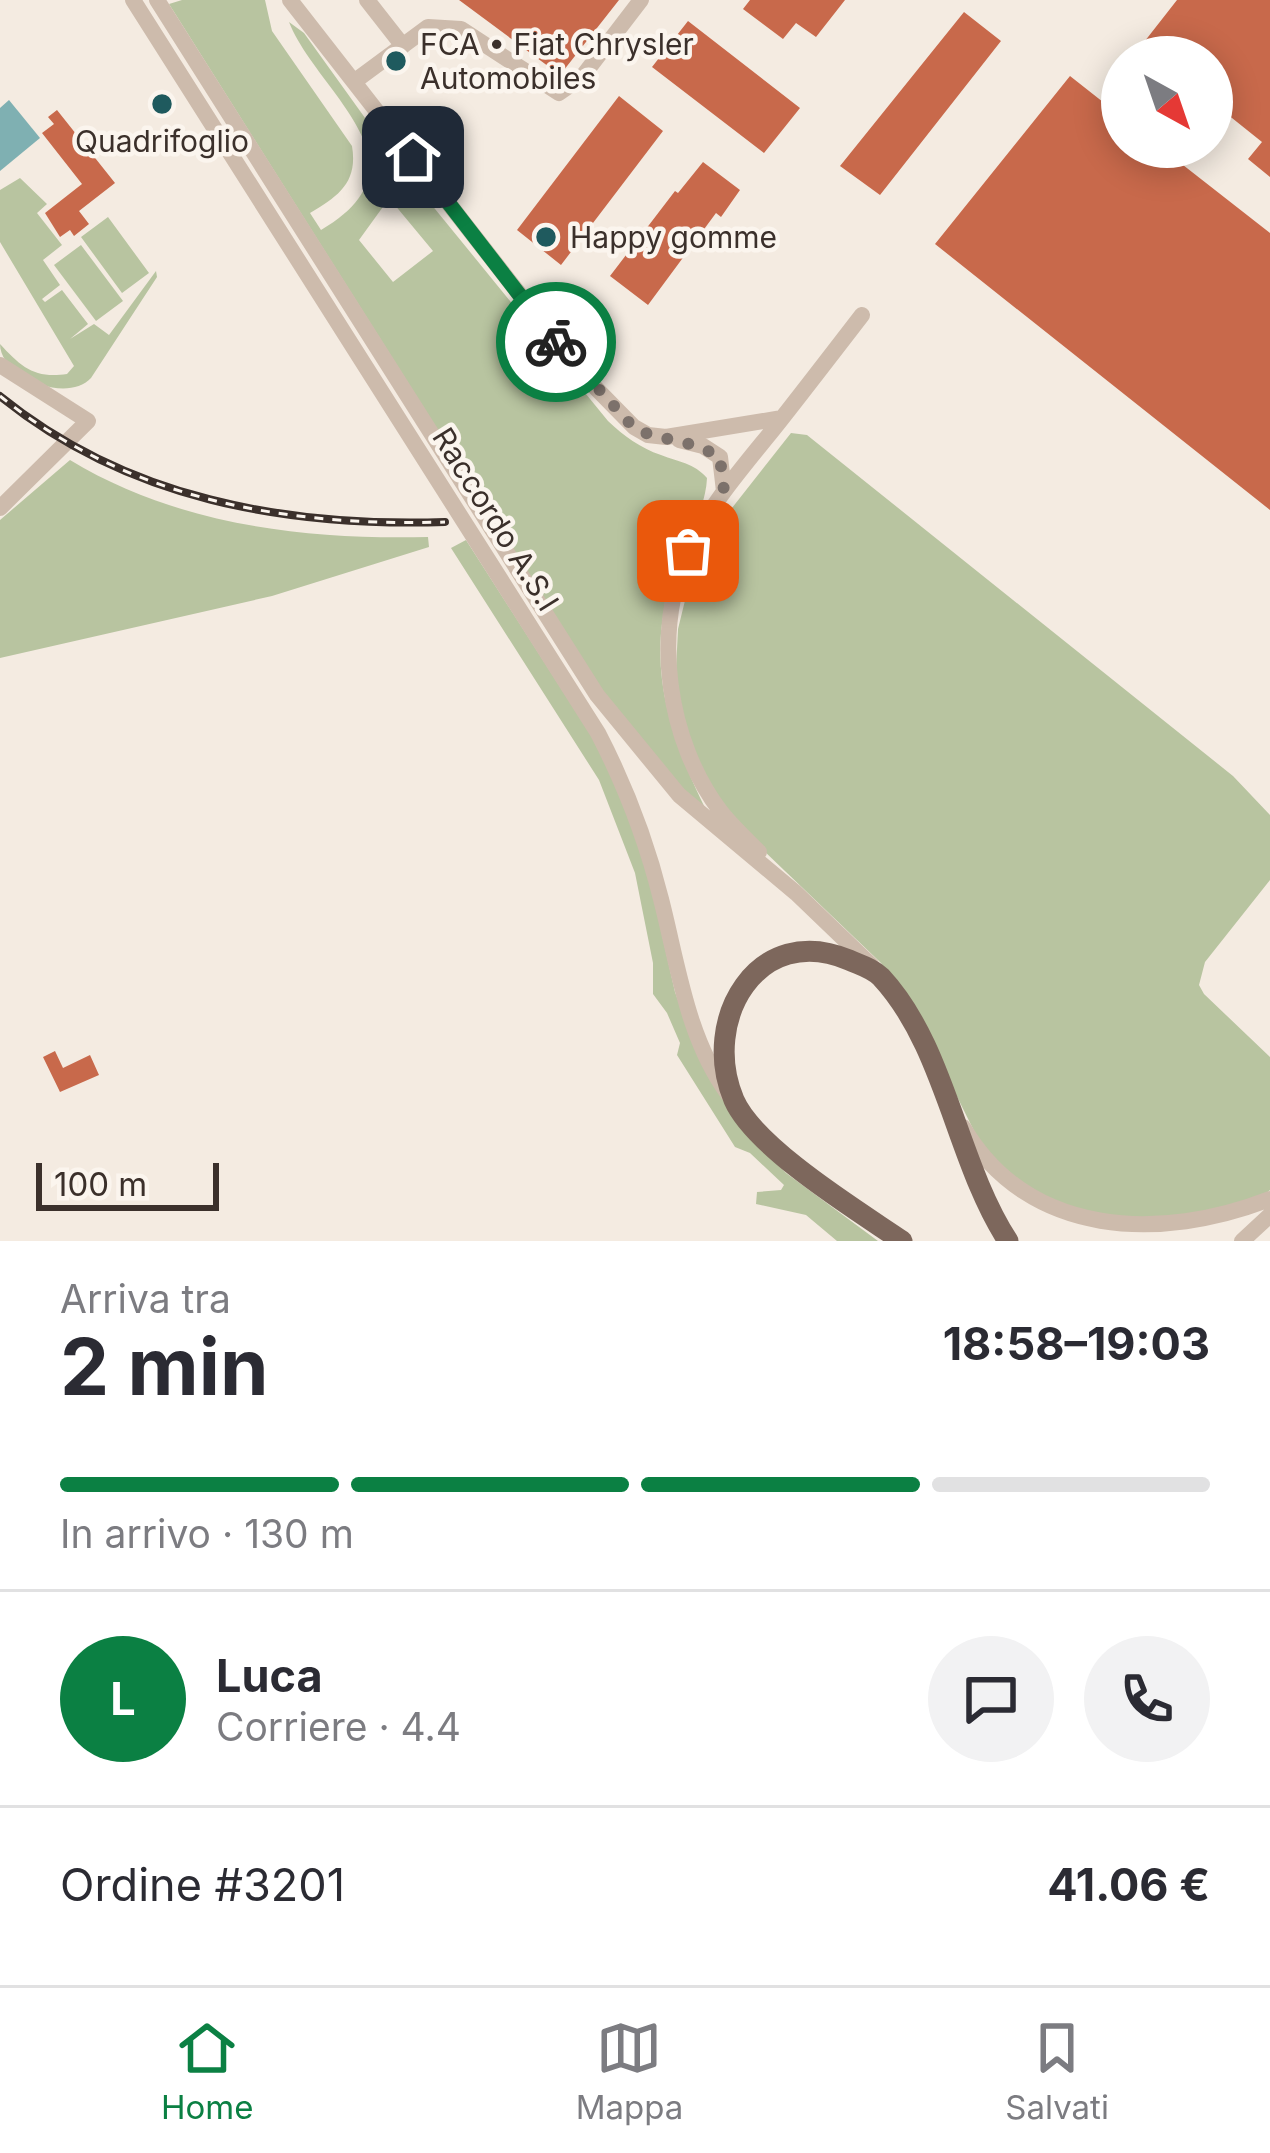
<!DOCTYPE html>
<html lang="it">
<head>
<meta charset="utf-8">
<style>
  body { margin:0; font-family:Inter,sans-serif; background:#f2f2f3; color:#2b2b33; height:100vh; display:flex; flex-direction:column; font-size:45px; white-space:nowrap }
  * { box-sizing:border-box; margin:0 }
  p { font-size:39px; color:#7c7c81 }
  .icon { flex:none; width:66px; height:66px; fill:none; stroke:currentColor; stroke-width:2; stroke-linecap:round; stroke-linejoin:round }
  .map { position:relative; height:1241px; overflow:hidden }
  .drawer { display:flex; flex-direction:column; background:#fff; flex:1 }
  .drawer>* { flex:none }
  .needle { width:78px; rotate:140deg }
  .tools { position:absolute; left:1101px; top:36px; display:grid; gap:24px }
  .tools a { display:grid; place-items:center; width:132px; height:132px; border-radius:50%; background:#fff; box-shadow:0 6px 30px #0003; font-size:60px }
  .scale { position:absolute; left:36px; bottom:30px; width:183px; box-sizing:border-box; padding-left:12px; border:6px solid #3b302b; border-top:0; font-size:33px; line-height:42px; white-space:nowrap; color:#3b302b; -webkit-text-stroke:9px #fbf5ee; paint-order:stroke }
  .pin { position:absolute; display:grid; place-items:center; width:102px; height:102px; color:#fff; margin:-51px; border-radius:24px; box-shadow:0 6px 18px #0006 }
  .courier { position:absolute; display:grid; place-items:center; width:120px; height:120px; margin:-60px; border:9px solid #0b8043; border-radius:50%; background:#fff; color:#222; box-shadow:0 3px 15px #0007 }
  .headline em { font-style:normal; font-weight:700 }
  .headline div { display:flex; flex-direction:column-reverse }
  .headline { display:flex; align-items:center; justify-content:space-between; height:204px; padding:0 60px }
  h1 { font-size:78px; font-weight:700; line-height:90px }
  .bar { display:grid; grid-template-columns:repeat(4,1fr); gap:18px 12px; align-content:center; height:144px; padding:0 60px }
  .bar i { height:15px; border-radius:9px; background:#e1e1e2 }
  .bar .on { background:#0b8043 }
  .bar p { grid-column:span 4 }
  .line { display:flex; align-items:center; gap:30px; padding:0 60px; border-top:3px solid #e1e1e2 }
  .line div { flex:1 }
  .round { display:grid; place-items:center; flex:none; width:126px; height:126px; border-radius:63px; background:#f2f2f3 }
  .tab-bar { display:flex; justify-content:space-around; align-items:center; height:168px; border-top:3px solid #e1e1e2; background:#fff; font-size:33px; color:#7c7c81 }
  .tab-bar a { display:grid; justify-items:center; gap:6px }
  .tab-bar .on { color:#0b8043 }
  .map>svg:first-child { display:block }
  .green { fill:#b8c4a0 }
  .water { fill:#7fb0b2 }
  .building { fill:#c8694b }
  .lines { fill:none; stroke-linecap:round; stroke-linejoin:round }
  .minor { stroke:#cdbbac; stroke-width:16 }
  .major { stroke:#7d675c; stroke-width:21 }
  .rail-casing { stroke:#3b302b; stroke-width:8 }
  .rail { stroke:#fbf5ee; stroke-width:3; stroke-dasharray:9; stroke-linecap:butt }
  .done { stroke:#7c716b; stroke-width:12; stroke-dasharray:0 21.6 }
  .route { stroke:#0b8043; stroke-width:15 }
  .poi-dot { fill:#1f5a5e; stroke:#fbf5ee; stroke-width:4.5 }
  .labels { text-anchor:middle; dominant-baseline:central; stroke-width:9; stroke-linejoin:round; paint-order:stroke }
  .poi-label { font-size:30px; fill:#3b302b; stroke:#fbf5ee; text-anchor:start }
  .street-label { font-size:30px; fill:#3b302b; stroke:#fbf5ee }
</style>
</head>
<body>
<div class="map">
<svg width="1270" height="1241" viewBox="0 0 1270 1241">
  <rect width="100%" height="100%" fill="#f4ebe1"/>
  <path class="green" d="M182 0H265L272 31 352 146C358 182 339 196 310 213L321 230C434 164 317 93 289 22L304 33 406 175 359 240 393 282 433 251 394 204 413 182 608 421C624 436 640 448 661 455 679 462 694 463 707 478 706 508 685 545 674 574 643 661 669 735 708 814L677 785 608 700 169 4Z
    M20 178 47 204 37 213 62 245 43 260 60 285 42 299 45 302 62 290 88 324 70 339 94 324 109 335 156 271 157 277 91 378C67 404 0 377 0 344 21 367 35 379 67 374L74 366 0 242V190Z
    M108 217 149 273 122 293 81 237Z
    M81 245 123 301 96 321 54 265Z
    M791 433 807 435 1233 776 1270 815V880L1205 962 1199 985 1204 994 1270 1057V1190L1262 1197 1202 1225 1072 1217 987 1157 909 1000 881 963 737 825 712 793 683 722 676 669 678 629 693 568 706 541Z
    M70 460C177 525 305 540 428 537L429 547 272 596 0 658V520Z
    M466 540 591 735 610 771 644 855 675 992 700 1060 754 1140 786 1173 878 1241H837L806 1215 756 1204 757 1192 781 1190 784 1185 750 1153 735 1147 677 1055 680 1043 667 1013 653 994V963L635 873 599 780 451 548Z"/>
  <path class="water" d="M9 100 40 138 0 171V108Z"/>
  <path class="building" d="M459 0H619L560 75Z
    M750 0H845L816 37 796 23 783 39 743 9Z
    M1177 0H1270V177L1248 159 1262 142 1212 102V57H1155L1141 46Z
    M964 12 1001 41 880 195 840 166Z
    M688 21 800 108 764 153 652 67Z
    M1070 76 1122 117V147H1160L1270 233V510L935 244Z
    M619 96 663 131 561 265 517 230Z
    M57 110 115 183 79 211 89 224 74 236 70 230 60 237 45 213 82 184 42 133 54 124 48 117Z
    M703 162 740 190 721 217 716 213 648 305 610 276 675 191 678 193Z
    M55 1051 63 1068 90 1055 99 1075 60 1092 43 1057Z"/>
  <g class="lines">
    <path class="minor" d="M133 0 598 733C625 785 647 843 661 899 678 965 687 1038 728 1094
      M157 0 597 695 679 795 796 893 872 966
      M290 0 581 373 634 427 648 435 666 437 782 418
      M367 0 403 46
      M355 81 428 27 461 29 559 93 582 77 641 0
      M0 365 88 421 0 508
      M679 440 703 446 720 457 724 491
      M759 852C746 839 732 826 721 812 667 741 652 633 688 551 708 507 742 468 772 431 802 393 832 354 862 315
      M963 1127C1029 1239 1162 1241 1270 1199
      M1242 1241 1270 1215"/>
    <path class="major" d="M902 1241C858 1211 755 1148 734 1100 700 1020 758 921 849 960 860 965 872 968 881 977 946 1047 956 1161 1008 1241"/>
    <defs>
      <path id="rail" d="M0 396C127 499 285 527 445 522"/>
    </defs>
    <use href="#rail" class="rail-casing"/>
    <use href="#rail" class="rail"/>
  </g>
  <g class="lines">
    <path class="done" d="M556 342 634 428C662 442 693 439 720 458L724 491 688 551"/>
    <path class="route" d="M413 157 556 342"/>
  </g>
  <g class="poi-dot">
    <circle cx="396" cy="61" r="12"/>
    <circle cx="162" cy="104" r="12"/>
    <circle cx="546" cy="237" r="12"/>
  </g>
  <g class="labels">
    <g class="poi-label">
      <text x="420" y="44">FCA • Fiat Chrysler<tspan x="420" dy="34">Automobiles</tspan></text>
      <text x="162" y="141" text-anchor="middle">Quadrifoglio</text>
      <text x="570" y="237">Happy gomme</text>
    </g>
    <g class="street-label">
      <text transform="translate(496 519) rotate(58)">Raccordo A.S.I</text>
    </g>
  </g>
</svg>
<div class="tools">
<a><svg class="needle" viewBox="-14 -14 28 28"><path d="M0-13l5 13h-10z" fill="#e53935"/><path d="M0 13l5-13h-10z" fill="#7c7c81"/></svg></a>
</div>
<div class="scale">100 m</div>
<div class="pin" style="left:688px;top:551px;background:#ea580c"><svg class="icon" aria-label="bag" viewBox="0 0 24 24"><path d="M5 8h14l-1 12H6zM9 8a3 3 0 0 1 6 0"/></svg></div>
<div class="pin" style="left:413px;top:157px;background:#1f2937"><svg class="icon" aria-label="home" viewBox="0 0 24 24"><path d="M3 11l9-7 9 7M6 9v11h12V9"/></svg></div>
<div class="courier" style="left:556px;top:342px"><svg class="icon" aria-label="bike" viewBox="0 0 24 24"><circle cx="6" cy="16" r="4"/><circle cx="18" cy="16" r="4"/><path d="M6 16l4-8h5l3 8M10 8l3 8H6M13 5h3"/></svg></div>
</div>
<section class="drawer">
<div class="headline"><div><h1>2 min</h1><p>Arriva tra</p></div><em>18:58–19:03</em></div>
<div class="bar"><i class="on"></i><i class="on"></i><i class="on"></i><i></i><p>In arrivo · 130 m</p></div>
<div class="line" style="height:216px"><b class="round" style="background:#0b8043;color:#fff">L</b><div><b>Luca</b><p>Corriere · 4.4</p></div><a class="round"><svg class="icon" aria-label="chat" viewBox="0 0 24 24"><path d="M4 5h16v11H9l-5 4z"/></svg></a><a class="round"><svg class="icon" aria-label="phone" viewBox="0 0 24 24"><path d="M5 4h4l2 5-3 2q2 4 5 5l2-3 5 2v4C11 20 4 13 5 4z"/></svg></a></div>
<div class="line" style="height:156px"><div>Ordine #3201</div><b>41.06 €</b></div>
</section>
<nav class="tab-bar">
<a class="on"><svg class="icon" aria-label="home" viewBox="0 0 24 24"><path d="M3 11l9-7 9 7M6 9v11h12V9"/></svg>Home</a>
<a><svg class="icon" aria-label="map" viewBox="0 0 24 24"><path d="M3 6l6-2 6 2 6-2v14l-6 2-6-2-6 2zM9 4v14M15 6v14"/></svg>Mappa</a>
<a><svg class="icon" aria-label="saved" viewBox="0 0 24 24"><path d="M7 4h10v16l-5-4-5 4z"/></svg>Salvati</a>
</nav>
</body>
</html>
